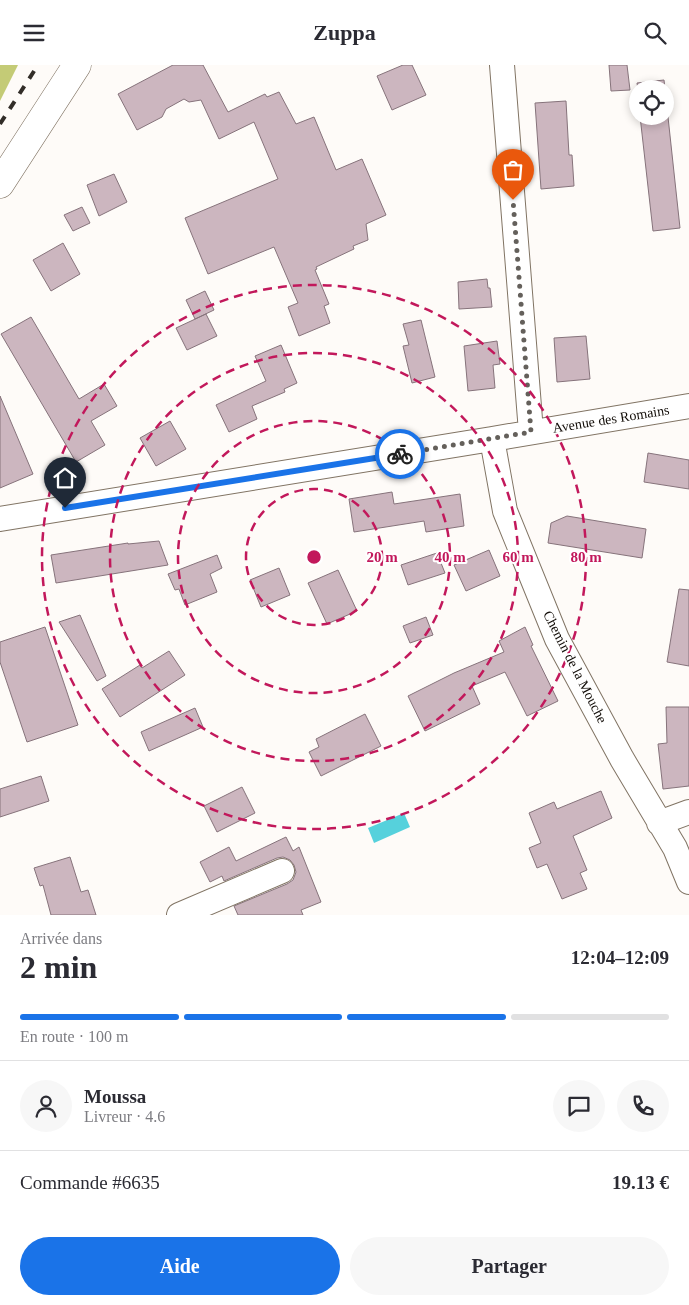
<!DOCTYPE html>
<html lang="fr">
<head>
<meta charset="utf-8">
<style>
  body { margin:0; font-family:"Times New Roman",serif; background:#f7f7f7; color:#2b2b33; height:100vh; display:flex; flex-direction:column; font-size:19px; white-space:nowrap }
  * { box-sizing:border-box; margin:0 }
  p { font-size:16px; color:#7c7c81 }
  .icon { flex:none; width:28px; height:28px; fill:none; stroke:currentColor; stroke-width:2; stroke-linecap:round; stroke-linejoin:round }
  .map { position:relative; height:850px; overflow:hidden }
  .side { display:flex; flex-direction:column; background:#fff; flex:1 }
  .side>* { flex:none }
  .tools { position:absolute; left:629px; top:15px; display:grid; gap:10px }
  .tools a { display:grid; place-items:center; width:45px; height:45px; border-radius:50%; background:#fff; box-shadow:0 2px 8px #0003; font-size:25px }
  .pin { position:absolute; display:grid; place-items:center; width:42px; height:42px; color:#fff; margin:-51px -21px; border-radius:50% 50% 50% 0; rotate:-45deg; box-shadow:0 0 5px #0007 }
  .pin .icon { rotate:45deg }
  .courier { position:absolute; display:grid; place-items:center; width:50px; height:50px; margin:-25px; border:4px solid #1a73e8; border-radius:50%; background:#fff; color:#222; box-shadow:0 1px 6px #0007 }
  .summary em { font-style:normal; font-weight:700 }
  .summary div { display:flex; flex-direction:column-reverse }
  .summary { display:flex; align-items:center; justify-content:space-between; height:85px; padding:0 20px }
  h1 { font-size:32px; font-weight:700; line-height:38px }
  .bar { display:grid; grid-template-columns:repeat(4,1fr); gap:8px 5px; align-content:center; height:60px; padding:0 20px }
  .bar i { height:6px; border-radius:4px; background:#e1e1e2 }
  .bar .active { background:#1a73e8 }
  .bar p { grid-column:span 4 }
  .line { display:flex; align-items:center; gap:12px; padding:0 20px; border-top:1px solid #e1e1e2 }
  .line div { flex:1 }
  .round { display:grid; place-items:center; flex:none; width:52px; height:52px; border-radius:26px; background:#f7f7f7 }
  .primary-button { display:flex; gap:10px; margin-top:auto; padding:10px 20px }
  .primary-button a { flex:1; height:58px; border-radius:30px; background:#1a73e8; color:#fff; font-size:20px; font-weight:700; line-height:58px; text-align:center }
  .primary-button a+a { background:#f7f7f7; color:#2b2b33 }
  header { display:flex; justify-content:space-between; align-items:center; height:65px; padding:0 20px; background:#fff; font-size:22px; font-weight:700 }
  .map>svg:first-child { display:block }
  .forest { fill:#c4cb76 }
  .water { fill:#56d1dc }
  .building { fill:#ccb6bf; stroke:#86737b }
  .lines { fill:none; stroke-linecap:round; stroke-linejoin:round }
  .minor-casing { stroke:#817464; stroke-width:26 }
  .secondary-casing { stroke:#817464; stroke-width:29 }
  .minor { stroke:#fff; stroke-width:24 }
  .secondary { stroke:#fff; stroke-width:28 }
  .rail { stroke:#322d28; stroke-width:4; stroke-dasharray:9 9; stroke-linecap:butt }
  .done { stroke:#64605b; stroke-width:5; stroke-dasharray:0 9 }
  .route { stroke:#1a73e8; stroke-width:6 }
  .ring { fill:none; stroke:#c2185b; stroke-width:2.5; stroke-dasharray:9 6 }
  .labels { text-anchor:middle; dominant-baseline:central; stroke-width:4; stroke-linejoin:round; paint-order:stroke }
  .street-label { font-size:14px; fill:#110c07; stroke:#fff }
  .centre { fill:#c2185b; stroke:#fff; stroke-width:2.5 }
  .ring-label { font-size:15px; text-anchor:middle; font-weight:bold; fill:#c2185b; stroke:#fff; stroke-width:4; stroke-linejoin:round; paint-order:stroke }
</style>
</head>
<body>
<header><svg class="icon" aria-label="menu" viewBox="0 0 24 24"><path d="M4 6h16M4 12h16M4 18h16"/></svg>Zuppa<svg class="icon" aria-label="search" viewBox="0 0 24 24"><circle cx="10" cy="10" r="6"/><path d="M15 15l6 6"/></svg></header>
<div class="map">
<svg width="689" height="850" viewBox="0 0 689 850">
  <rect width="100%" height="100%" fill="#fefbf8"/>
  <path class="forest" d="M0 0H18L0 36Z"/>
  <path class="water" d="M404 748 410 762 374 778 368 763Z"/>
  <path class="building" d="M173 0H203L228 47 265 29 267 32 279 27 296 59 314 52 336 105 362 94 386 150 366 159 368 175 353 181 354 184 316 202 317 204 315 205 329 239 324 241 330 258 299 271 288 242 298 238 274 182 208 209 185 153 278 114 254 57 219 74 201 35 189 37 184 34 166 44 162 52 137 65 118 29Z
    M403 0H412L426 30 392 45 377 11Z
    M609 0H627L630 25 611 26Z
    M664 15 680 163 653 166 640 51H665V24L638 25 637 18Z
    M566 36 569 90H572L574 121 541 124 535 38Z
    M114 109 127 137 99 151 87 120Z
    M82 142 90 158 73 166 64 150Z
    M63 178 80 209 51 226 33 195Z
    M487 214 488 223H490L492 242 459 244 458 217Z
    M205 226 214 245 195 254 186 235Z
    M206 249 217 271 187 285 176 263Z
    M31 252 79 334 104 319 117 341 91 356 105 380 76 397 1 269Z
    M421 255 435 312 412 318 403 281 409 280 403 259Z
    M586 271 590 314 557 317 554 273Z
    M497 276 500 299 493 300 495 323 468 326 464 281Z
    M281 280 297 318 284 324 285 327 252 341 257 354 229 367 216 340 266 316 255 291Z
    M0 331 33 409 0 423Z
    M170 356 186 384 156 401 140 373Z
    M648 388 689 395V424L644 417Z
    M392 427 394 439 460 429 464 461 426 467 424 456 354 467 349 434Z
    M567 451 646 464 642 493 548 478 551 458Z
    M159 476 168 500 56 518 51 490 128 478V479Z
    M489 485 500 511 466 526 454 500Z
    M437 488 445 508 408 520 401 500Z
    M217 490 222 503 210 509 217 527 185 540 179 524 175 525 168 509Z
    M279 503 290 530 261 542 250 515Z
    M338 505 357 546 327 559 308 518Z
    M679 524 689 525V601L667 597Z
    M80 550 106 611 97 616 59 557Z
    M426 552 433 570 410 578 403 561Z
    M45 562 78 660 27 677 0 597V577Z
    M525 562 533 580 531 581 558 636 527 651 505 607 472 621 480 639 425 666 408 631 454 608 504 587 499 576Z
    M169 586 185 610 120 652 102 624 140 600 142 603Z
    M666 642H689V721L663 724 658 679 667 678Z
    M195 643 203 662 149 686 141 667Z
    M365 649 381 681 321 711 309 687 319 682 316 674Z
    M41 711 49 736 0 752V724Z
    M242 722 255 748 217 767 204 741Z
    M601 726 612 753 573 771 587 805 580 808 587 824 562 834 547 799 537 803 529 783 541 778 529 748 554 737 557 744Z
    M286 772 293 786 299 782 321 837 301 845 303 850H238L234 841 287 819 293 815 296 807 294 800 290 795 283 792 277 793 224 816 222 811 210 817 200 797 229 782 236 796Z
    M70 792 81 827 88 825 96 850H51L43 820 40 821 34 803Z"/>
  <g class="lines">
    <defs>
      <path id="minor" d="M502 0 531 367
        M492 374 505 446 557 574 622 694 675 783 689 817
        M0 454 492 374 689 341
        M659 758 689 747
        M179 850 282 806"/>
      <path id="secondary" d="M0 119 77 0"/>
    </defs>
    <use href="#minor" class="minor-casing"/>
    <use href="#secondary" class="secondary-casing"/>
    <use href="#minor" class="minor"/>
    <use href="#secondary" class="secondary"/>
    <path class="rail" d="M0 59 38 0"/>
  </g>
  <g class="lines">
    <path class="done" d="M400 389 531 367 513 135"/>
    <path class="route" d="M65 443 400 389"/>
  </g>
  <g class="ring">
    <circle cx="314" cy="492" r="68"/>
    <circle cx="314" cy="492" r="136"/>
    <circle cx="314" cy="492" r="204"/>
    <circle cx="314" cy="492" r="272"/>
  </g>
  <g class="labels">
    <g class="street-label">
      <text transform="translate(611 354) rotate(-9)">Avenue des Romains</text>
      <text transform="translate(575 602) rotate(63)">Chemin de la Mouche</text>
    </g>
  </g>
  <circle cx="314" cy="492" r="8" class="centre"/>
  <g class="ring-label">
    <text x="382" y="497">20 m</text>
    <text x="450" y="497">40 m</text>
    <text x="518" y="497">60 m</text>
    <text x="586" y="497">80 m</text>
  </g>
</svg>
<div class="tools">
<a><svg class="icon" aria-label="locate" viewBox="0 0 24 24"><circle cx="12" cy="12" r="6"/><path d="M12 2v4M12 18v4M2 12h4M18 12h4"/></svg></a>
</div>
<div class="pin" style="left:513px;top:135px;background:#ea580c"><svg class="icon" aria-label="bag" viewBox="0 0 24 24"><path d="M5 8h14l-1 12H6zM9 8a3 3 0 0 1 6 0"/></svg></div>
<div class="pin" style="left:65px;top:443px;background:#1f2937"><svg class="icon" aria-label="home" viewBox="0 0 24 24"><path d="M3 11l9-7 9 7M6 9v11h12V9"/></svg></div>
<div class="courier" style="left:400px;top:389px"><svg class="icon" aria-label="bike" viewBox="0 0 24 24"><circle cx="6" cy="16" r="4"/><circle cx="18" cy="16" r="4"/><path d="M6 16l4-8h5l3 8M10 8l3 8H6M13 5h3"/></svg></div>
</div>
<section class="side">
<div class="summary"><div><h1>2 min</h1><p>Arrivée dans</p></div><em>12:04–12:09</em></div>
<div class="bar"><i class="active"></i><i class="active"></i><i class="active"></i><i></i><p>En route · 100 m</p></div>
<div class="line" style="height:90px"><a class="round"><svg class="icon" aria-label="person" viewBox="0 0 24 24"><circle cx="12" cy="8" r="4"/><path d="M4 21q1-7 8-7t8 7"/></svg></a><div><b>Moussa</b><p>Livreur · 4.6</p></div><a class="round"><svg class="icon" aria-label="chat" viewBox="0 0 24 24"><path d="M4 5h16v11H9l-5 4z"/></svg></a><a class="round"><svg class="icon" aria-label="phone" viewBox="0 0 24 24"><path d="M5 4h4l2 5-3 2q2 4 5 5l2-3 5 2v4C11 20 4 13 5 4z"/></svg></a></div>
<div class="line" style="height:65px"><div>Commande #6635</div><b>19.13 €</b></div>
<div class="primary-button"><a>Aide</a><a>Partager</a></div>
</section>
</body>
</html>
